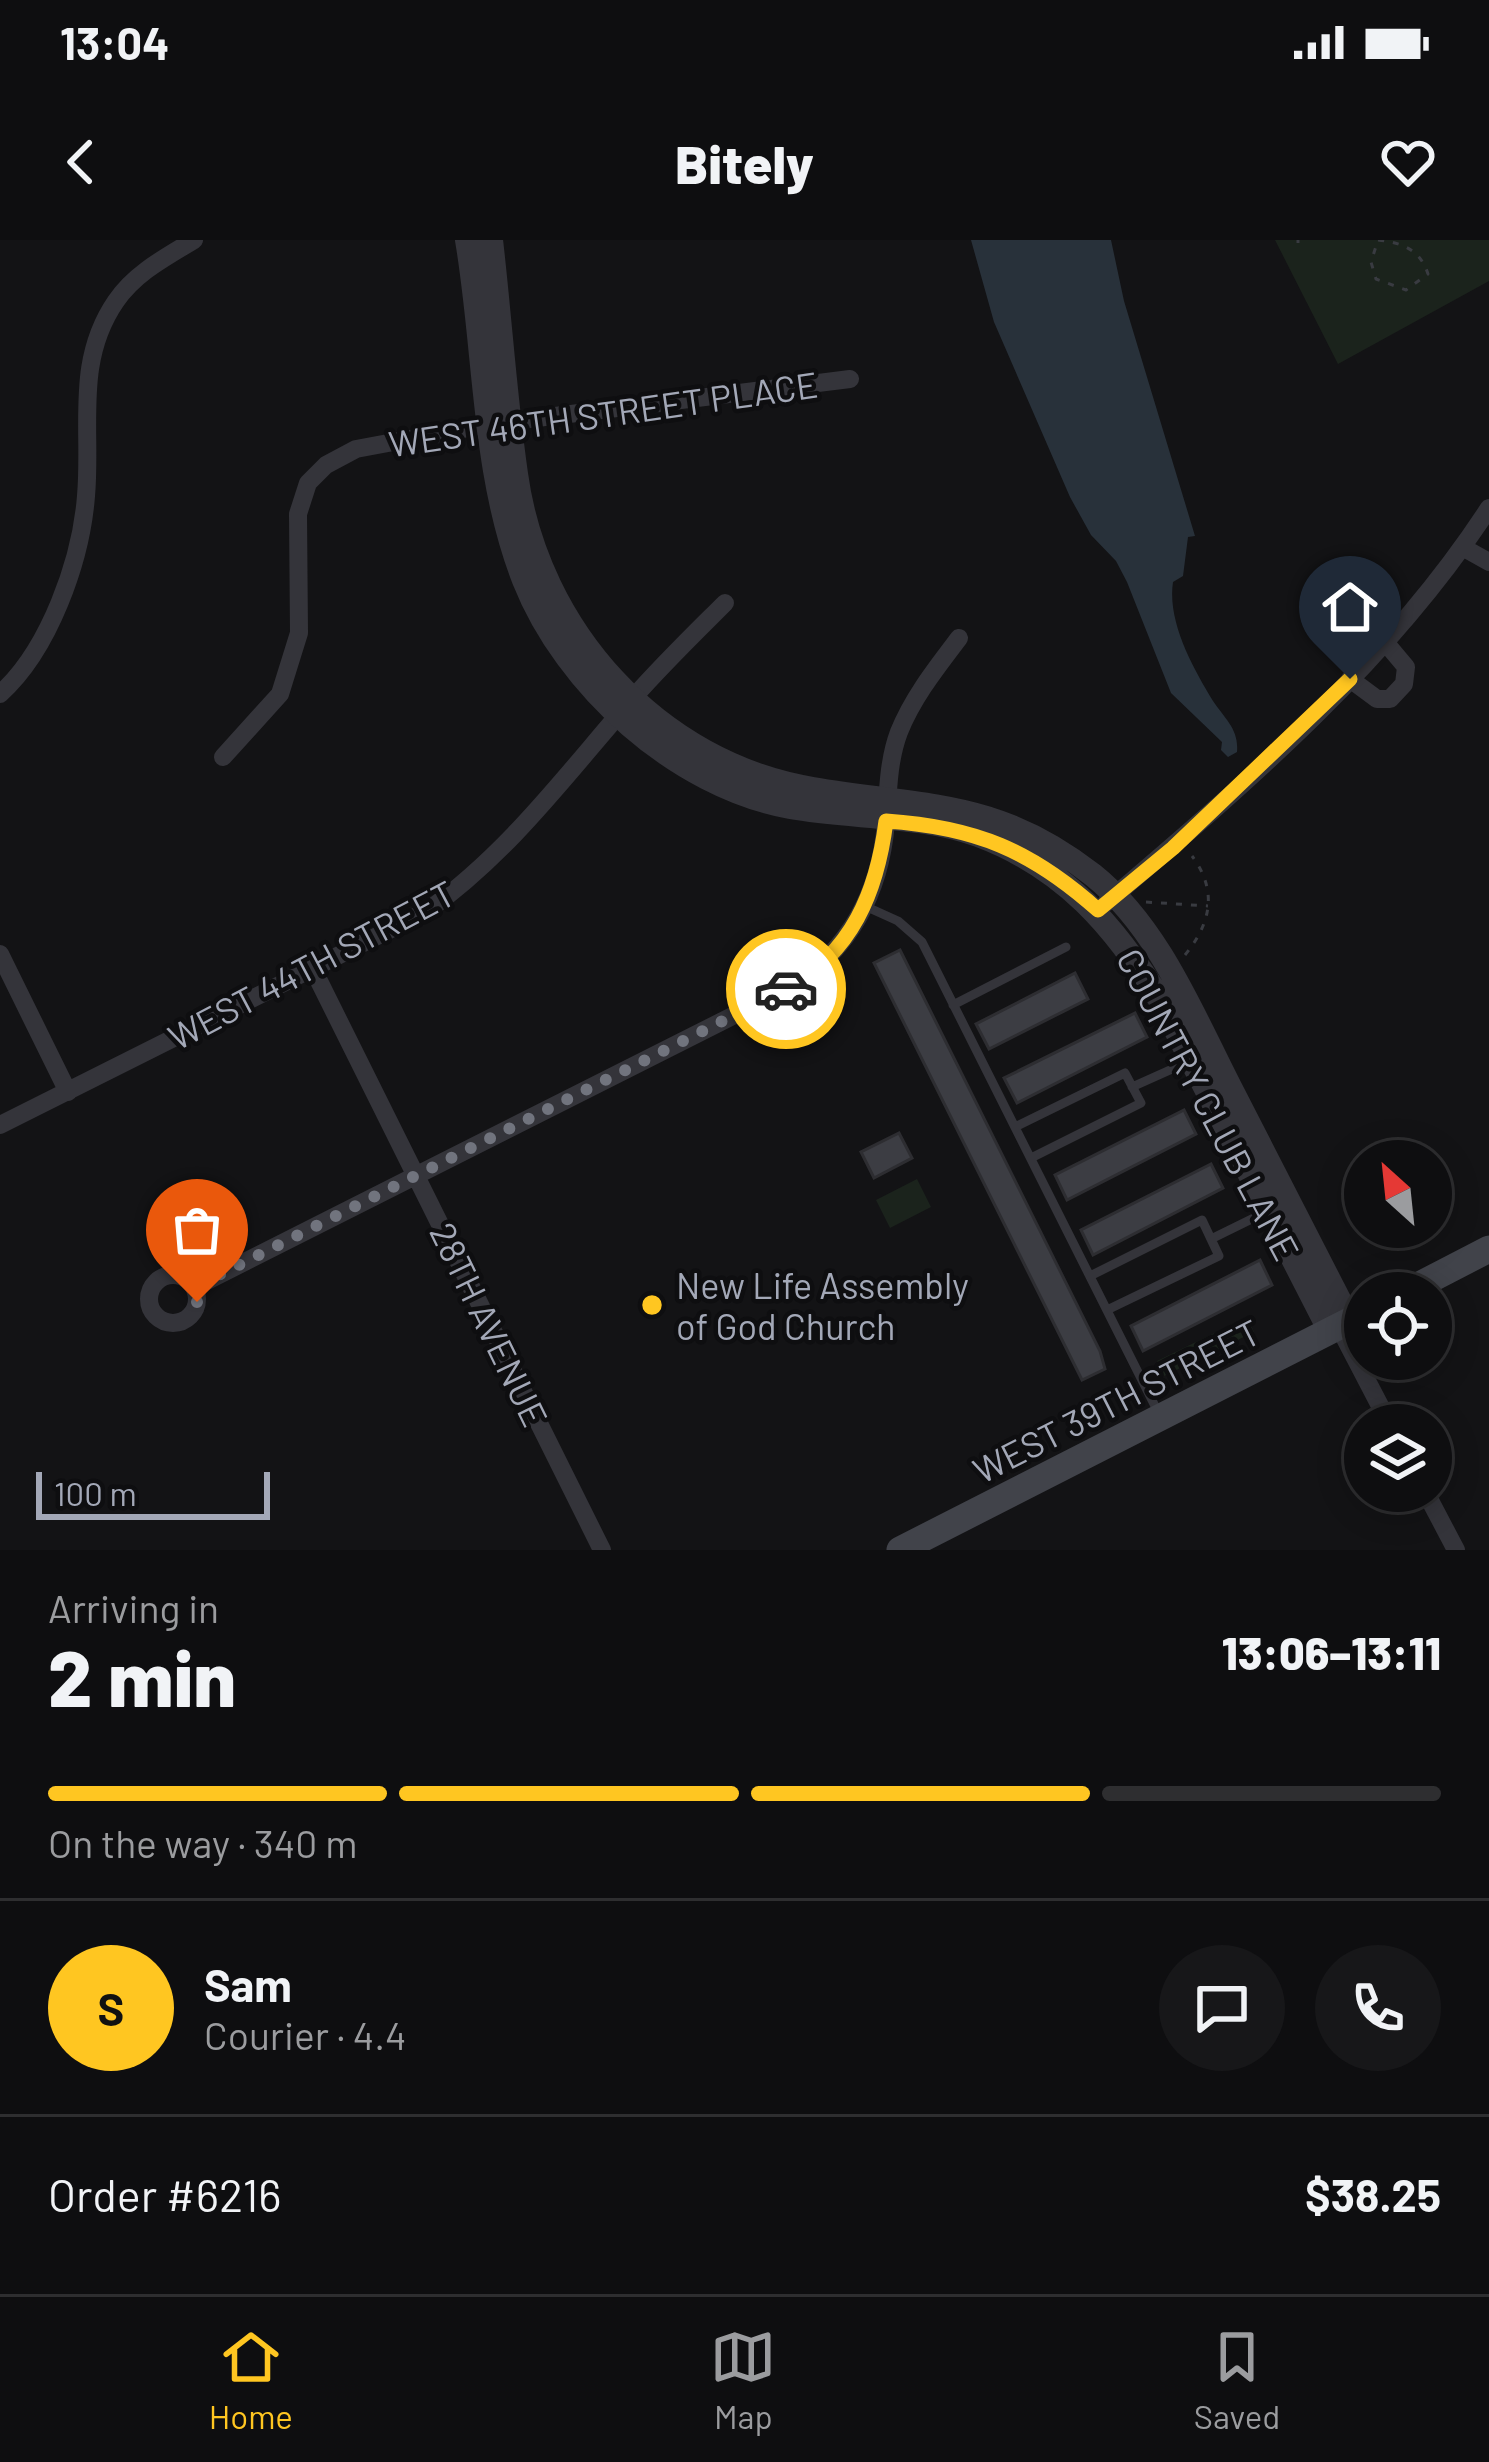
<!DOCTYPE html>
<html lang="en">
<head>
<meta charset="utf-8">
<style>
  body { margin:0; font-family:Barlow,sans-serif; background:#171719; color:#f1f3f6; height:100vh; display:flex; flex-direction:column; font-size:45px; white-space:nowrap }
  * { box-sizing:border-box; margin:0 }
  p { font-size:39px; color:#9b9c9f }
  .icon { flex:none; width:66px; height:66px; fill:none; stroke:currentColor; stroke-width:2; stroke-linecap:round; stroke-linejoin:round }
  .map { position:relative; height:1310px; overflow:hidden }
  .details { display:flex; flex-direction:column; background:#0e0e10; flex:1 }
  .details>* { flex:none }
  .needle { width:78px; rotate:333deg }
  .fabs { position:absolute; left:1344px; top:900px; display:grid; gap:24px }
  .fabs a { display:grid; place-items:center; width:108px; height:108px; border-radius:50%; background:#0e0e10; box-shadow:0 6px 30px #0003,0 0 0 3px #2e2e30; font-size:60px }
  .scale { position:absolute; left:36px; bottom:30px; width:234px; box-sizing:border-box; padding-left:12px; border:6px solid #a3a8b7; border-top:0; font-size:33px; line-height:42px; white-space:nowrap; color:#a3a8b7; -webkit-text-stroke:9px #0e0e10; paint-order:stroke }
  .pin { position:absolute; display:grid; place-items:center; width:102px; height:102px; color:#fff; margin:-123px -51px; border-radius:50% 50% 50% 0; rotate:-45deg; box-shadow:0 0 12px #0007 }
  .pin .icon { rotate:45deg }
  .courier { position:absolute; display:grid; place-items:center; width:120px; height:120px; margin:-60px; border:9px solid #ffc621; border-radius:50%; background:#fff; color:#222; box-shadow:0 3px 15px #0007 }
  .overview em { font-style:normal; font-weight:800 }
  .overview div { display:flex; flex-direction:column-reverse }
  .overview { display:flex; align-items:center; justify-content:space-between; height:204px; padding:0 48px }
  h1 { font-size:78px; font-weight:800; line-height:90px }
  .bar { display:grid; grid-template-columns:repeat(4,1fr); gap:18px 12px; align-content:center; height:144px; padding:0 48px }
  .bar i { height:15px; border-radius:9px; background:#2e2e30 }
  .bar .selected { background:#ffc621 }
  .bar p { grid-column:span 4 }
  .line { display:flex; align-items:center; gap:30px; padding:0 48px; border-top:3px solid #2e2e30 }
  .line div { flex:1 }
  .round { display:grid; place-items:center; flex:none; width:126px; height:126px; border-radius:63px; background:#171719 }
  .status { display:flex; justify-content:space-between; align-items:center; height:84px; padding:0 60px; background:#0e0e10; direction:ltr }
  .status svg { height:33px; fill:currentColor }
  header { display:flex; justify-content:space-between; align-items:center; height:156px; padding:0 48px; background:#0e0e10; font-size:54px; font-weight:800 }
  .menu { display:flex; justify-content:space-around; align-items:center; height:168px; border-top:3px solid #2e2e30; background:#0e0e10; font-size:33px; color:#9b9c9f }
  .menu a { display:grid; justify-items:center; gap:6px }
  .menu .selected { color:#ffc621 }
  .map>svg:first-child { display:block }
  .green { fill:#1b231c }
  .water { fill:#28313a }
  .building { fill:#3c3d43; stroke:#2d2d31; stroke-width:3 }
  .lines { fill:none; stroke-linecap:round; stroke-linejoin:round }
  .path { stroke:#393b41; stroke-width:3; stroke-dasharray:6 9; stroke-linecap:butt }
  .service { stroke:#34343a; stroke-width:9 }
  .minor { stroke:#34343a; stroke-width:18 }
  .tertiary { stroke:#34343a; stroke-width:24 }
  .secondary { stroke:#41434a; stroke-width:27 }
  .done { stroke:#71747e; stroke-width:12; stroke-dasharray:0 21.6 }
  .route { stroke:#ffc621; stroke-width:15 }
  .poi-dot { fill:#ffc621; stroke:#0e0e10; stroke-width:4.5 }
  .labels { text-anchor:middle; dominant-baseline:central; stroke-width:9; stroke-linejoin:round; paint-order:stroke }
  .street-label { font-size:36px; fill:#a3a8b7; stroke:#0e0e10 }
  .poi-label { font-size:36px; fill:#a3a8b7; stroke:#0e0e10; text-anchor:start }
</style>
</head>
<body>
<div class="status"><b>13:04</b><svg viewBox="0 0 49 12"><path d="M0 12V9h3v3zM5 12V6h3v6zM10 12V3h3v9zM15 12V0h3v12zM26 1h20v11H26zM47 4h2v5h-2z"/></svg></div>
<header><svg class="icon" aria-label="back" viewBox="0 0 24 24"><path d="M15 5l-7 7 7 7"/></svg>Bitely<svg class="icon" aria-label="heart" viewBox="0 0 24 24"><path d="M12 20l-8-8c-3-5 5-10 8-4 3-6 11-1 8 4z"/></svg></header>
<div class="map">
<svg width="1489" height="1310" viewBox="0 0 1489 1310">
  <rect width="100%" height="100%" fill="#131315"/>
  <path class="green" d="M1275 0H1489V41L1338 124Z
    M917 939 931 967 890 988 876 960Z
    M1247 1077 1254 1092 1164 1136 1157 1121Z"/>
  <path class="water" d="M971 0H1111L1124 61 1195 296 1188 297 1183 336 1173 342C1167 382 1193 428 1213 461 1225 479 1239 489 1237 512L1228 517 1221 510 1222 502 1171 453 1127 342 1116 321 1091 295 1070 257 994 82Z"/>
  <path class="building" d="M900 710 1100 1111 1105 1129 1082 1140 874 723Z
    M1075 733 1088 759 989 809 976 784Z
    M1135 773 1147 797 1017 863 1004 838Z
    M1184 870 1196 894 1067 960 1055 935Z
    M899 893 912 918 874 938 861 912Z
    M1211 924 1223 948 1093 1015 1081 990Z
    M1260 1020 1272 1045 1143 1111 1131 1086Z"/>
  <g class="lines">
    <path class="path" d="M1298 0V3
      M1378 0C1402 3 1420 9 1428 34L1406 50 1376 39 1371 22Z
      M1146 662 1208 666
      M1185 715C1211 683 1218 651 1192 616"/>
    <path class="service" d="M867 667 898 681 922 702 1158 1172
      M953 765 1066 707
      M1132 847 1190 821
      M1015 887 1125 833 1141 863 1031 918
      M1211 999 1268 971
      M1090 1036 1202 980 1219 1016 1107 1070"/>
    <path class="minor" d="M1464 308 1489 322
      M1350 439 1377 459H1390L1404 444 1406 427 1385 402
      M0 454C49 410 81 321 86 256 92 188 74 122 116 61 135 33 166 17 194 0
      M223 517 280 454 299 393 298 274 308 243 326 225 356 209 490 184 850 139
      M1106 663C1245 544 1389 422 1489 268
      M0 714 68 852
      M313 729 602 1310
      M0 885 427 671C510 612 568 532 634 457 663 424 694 394 725 363
      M149 1059a24 24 0 1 1 48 0a24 24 0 1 1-48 0Z
      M195 1047 794 745C851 707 880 652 886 583 888 553 888 521 899 492 913 457 937 427 959 398
      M1339 1087 1390 1185
      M1425 1251 1456 1310"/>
    <path class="tertiary" d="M467 0C486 112 482 233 524 340 566 446 676 546 790 567 851 578 920 574 978 595 1064 627 1115 686 1162 763L1330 1091
      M491 0C500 78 505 157 516 234 537 389 658 524 813 549 925 568 996 559 1093 635 1158 687 1193 775 1230 847 1270 925 1310 1003 1350 1081"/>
    <path class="secondary" d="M1404 1053 1489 1009
      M900 1310 1365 1073"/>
  </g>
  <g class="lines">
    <path class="done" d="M197 1062 195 1047 786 749"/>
    <path class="route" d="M786 749C852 713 877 652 886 581 975 587 1031 610 1098 670L1173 608 1350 439"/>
  </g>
  <circle class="poi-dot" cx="652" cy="1065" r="12"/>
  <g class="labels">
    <g class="street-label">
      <text transform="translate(603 173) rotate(-8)">WEST 46TH STREET PLACE</text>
      <text transform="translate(311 724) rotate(-28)">WEST 44TH STREET</text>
      <text transform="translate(1209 864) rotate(62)">COUNTRY CLUB LANE</text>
      <text transform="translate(490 1084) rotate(64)">28TH AVENUE</text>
      <text transform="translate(1116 1160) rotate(-27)">WEST 39TH STREET</text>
    </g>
    <g class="poi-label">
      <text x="676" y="1044">New Life Assembly<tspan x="676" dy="41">of God Church</tspan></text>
    </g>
  </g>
</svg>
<div class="fabs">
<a><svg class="needle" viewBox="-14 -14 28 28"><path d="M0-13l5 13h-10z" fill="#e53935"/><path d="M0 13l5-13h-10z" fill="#9b9c9f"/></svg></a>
<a><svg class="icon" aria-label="locate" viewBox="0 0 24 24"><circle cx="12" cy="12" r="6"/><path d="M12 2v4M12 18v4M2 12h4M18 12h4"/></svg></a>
<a><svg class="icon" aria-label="layers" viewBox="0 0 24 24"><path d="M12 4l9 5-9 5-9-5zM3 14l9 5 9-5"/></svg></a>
</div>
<div class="scale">100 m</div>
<div class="pin" style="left:197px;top:1062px;background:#ea580c"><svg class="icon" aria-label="bag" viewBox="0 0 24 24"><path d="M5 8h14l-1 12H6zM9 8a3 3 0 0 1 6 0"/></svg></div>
<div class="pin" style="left:1350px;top:439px;background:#1f2937"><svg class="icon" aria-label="home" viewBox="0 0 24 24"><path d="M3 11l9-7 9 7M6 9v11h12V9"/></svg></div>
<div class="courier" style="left:786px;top:749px"><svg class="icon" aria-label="car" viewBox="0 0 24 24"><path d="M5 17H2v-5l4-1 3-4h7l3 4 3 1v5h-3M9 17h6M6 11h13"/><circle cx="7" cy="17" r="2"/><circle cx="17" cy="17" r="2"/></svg></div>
</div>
<section class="details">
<div class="overview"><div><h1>2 min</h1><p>Arriving in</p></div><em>13:06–13:11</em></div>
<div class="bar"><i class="selected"></i><i class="selected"></i><i class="selected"></i><i></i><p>On the way · 340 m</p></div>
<div class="line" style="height:216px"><b class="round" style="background:#ffc621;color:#111">S</b><div><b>Sam</b><p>Courier · 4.4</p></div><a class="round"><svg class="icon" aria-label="chat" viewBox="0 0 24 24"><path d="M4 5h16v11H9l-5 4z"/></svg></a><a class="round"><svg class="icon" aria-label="phone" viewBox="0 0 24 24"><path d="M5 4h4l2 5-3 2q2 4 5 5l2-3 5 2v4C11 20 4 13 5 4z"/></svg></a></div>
<div class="line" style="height:156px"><div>Order #6216</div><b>$38.25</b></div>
</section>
<nav class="menu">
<a class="selected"><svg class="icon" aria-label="home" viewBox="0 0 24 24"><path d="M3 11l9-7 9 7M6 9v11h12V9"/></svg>Home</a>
<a><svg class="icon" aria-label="map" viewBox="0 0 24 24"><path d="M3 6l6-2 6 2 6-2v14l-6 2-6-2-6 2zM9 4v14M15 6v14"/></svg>Map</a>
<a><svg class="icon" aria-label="saved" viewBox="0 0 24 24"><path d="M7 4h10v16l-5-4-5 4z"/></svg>Saved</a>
</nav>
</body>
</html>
